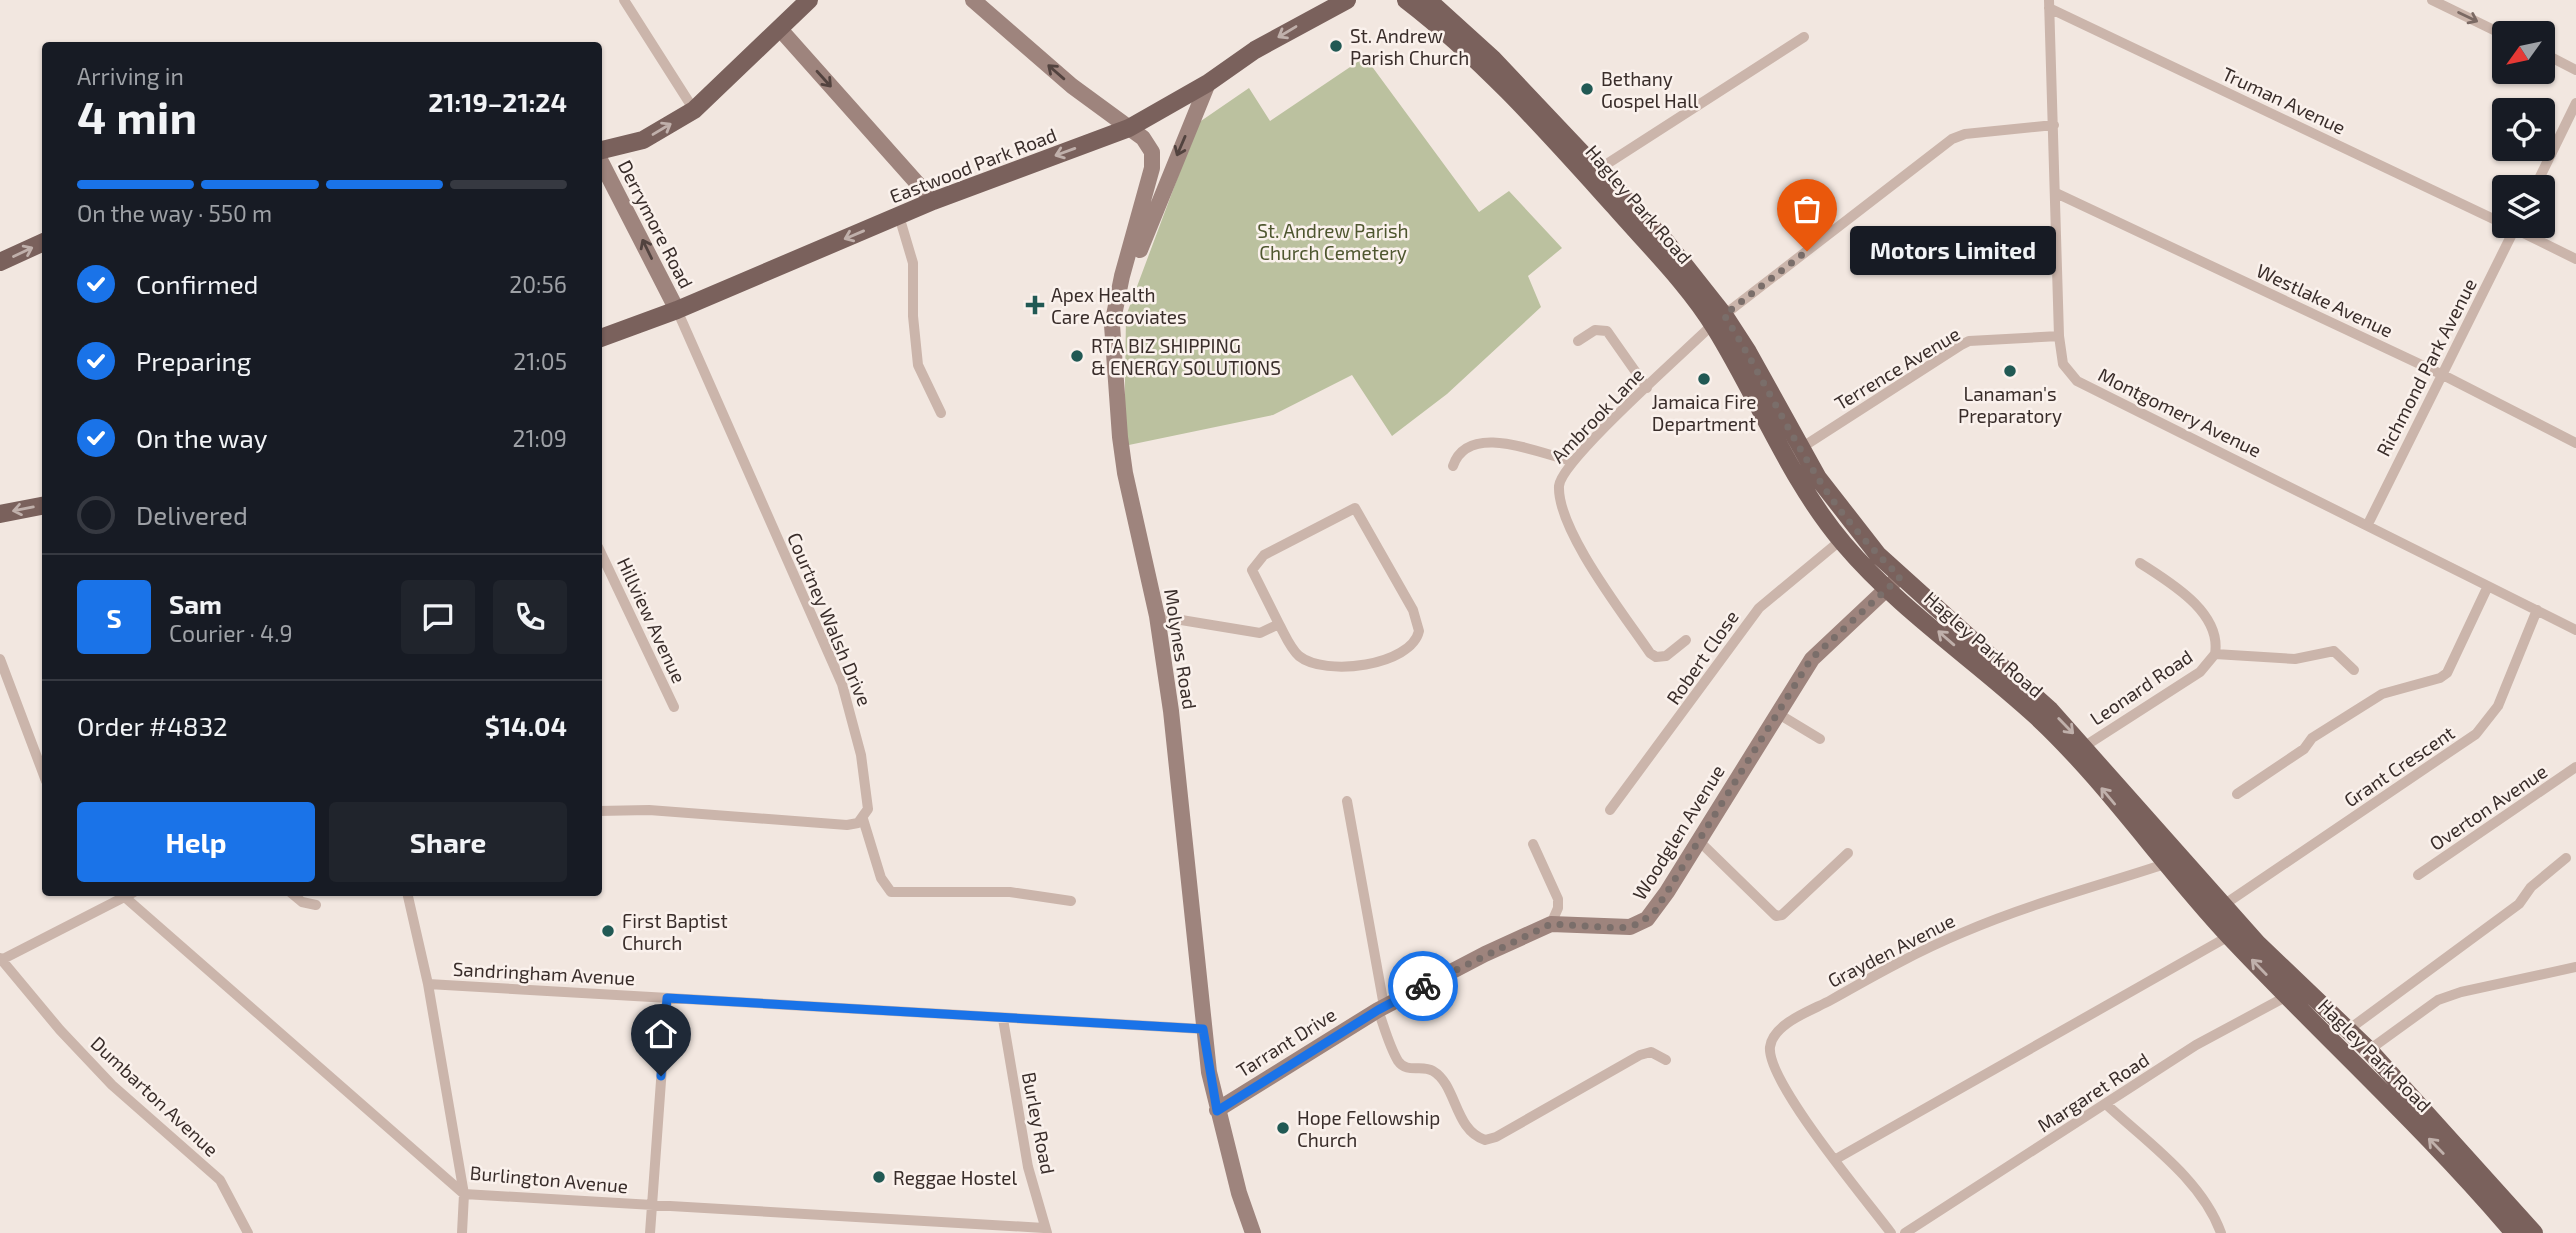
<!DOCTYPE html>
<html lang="en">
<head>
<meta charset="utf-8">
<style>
  body { margin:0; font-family:"Exo 2",sans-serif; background:#20242c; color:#f1f3f6; height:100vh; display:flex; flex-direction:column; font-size:26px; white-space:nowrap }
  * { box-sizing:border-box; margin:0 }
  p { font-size:23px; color:#9ea1a6 }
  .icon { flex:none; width:38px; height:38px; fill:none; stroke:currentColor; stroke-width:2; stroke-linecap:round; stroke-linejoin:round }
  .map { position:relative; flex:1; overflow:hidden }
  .drawer { position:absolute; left:42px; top:42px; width:560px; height:854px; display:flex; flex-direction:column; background:#171b24; border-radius:7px; box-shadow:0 2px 5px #0004 }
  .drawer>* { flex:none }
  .needle { width:46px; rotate:237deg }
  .fabs { position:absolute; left:2492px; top:21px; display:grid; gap:14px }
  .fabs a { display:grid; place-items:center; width:63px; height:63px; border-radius:7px; background:#171b24; box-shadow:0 2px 5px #0004; font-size:35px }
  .pin { position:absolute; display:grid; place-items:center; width:60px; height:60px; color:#fff; margin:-72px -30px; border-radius:50% 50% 50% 0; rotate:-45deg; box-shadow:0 0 7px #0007 }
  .pin .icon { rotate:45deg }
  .courier { position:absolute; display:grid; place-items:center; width:70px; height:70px; margin:-35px; border:5px solid #1a73e8; border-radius:50%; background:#fff; color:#222; box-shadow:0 2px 9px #0007 }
  .bubble { position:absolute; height:49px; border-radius:7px; background:#171b24; box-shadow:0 2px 5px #0004; font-size:23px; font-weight:700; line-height:49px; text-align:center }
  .head em { font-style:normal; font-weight:700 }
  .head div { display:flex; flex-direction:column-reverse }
  .head { display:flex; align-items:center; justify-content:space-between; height:119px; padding:0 35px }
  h1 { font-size:46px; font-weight:700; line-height:52px }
  .bar { display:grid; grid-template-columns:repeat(4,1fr); gap:10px 7px; align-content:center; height:84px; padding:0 35px }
  .bar i { height:9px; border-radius:5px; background:#363941 }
  .bar .current { background:#1a73e8 }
  .bar p { grid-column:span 4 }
  .line { display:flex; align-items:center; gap:18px; padding:0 35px; border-top:2px solid #363941 }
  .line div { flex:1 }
  .round { display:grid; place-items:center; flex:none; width:74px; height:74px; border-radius:7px; background:#20242c }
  ol { padding:0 35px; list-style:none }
  li { display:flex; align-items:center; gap:21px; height:77px }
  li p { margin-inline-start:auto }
  li .icon { padding:7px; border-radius:50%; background:#1a73e8; color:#fff; stroke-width:4 }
  li:last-child { color:#9ea1a6 }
  li i { width:38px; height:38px; border:4px solid #363941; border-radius:50% }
  .cta { display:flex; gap:14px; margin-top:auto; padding:14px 35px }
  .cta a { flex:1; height:80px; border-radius:7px; background:#1a73e8; color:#fff; font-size:28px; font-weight:700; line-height:80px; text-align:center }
  .cta a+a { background:#20242c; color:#f1f3f6 }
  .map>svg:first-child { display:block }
  .green { fill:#bbc19f }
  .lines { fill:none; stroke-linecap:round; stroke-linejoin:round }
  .street { stroke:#cbb5ab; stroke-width:10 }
  .secondary { stroke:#9e847d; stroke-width:16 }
  .primary { stroke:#7a615c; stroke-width:18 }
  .oneway { stroke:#7b6a64 }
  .oneway2 { stroke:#c0b0ab }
  .oneway3 { stroke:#52433f }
  .done { stroke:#7a6e6a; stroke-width:7; stroke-dasharray:0 12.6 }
  .route { stroke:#1a73e8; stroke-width:9 }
  .poi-dot { fill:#215954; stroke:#faf1ec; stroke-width:2.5 }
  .labels { text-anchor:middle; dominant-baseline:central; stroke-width:5; stroke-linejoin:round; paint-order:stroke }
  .poi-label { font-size:19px; fill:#392d2a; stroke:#faf1ec; text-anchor:start }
  .street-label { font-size:19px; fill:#392d2a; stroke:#faf1ec }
  .park-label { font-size:19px; fill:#4e562f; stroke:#faf1ec }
</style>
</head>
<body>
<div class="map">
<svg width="2576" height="1233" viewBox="0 0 2576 1233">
  <rect width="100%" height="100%" fill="#f2e7e0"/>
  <path class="green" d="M1365 57 1479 212 1509 191 1562 248 1528 276 1541 307 1447 394 1392 436 1352 375 1273 415 1124 446 1126 316 1198 123 1249 88 1270 121Z"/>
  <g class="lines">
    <path class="street" d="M624 0 694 110
      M2049 0 2059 336 2063 364 2077 381 2576 630
      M2432 0 2504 35
      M2049 8 2504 224
      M2543 53 2576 70
      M1599 169 1804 37
      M2535 187 2576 103
      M2056 193 2443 375 2576 443
      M899 216 913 263V316L918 365 941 413
      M2509 226 2576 259
      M1724 315 1952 139 1965 134 2054 125
      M1578 341 1595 330 1607 331 1647 388
      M1801 448 1961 345 1969 341 2059 336
      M1453 466C1468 421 1538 453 1572 461
      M2368 524 2516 226
      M598 547 674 707
      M1157 616 1260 633 1279 624 1252 570 1264 555 1355 508 1413 610 1419 631C1411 666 1325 677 1299 656 1290 648 1285 635 1279 624
      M1686 640 1666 656 1656 657 1650 653C1625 616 1557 530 1559 486 1561 460 1688 349 1713 324
      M2215 654 2295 659 2334 651 2354 670
      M0 659 46 781
      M1777 713 1820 739
      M2085 746 2200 672 2215 654C2222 612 2169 582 2140 563
      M2237 794 2304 749 2312 738 2382 694 2440 678 2447 673 2488 586
      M1347 801 1384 1006
      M1610 810 1759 608 1841 540
      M598 811 649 810 847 825 858 823 868 809 861 755 842 684 677 310
      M863 819 881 878 891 892H1010L1071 901
      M1699 841 1776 916 1782 915 1848 853
      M1533 844 1558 899V908L1551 924
      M2418 875 2576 767
      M119 892 464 1194 1044 1228
      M290 892 302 902 316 905
      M407 892 428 984 464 1194 462 1233
      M2225 904 2476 734 2498 706 2537 610
      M0 958 60 1030 112 1085 220 1180 248 1233
      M1 960 134 892
      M428 984 1203 1029
      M1378 1010C1384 1026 1389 1046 1398 1061 1407 1074 1422 1064 1433 1071 1457 1085 1454 1130 1485 1140L1496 1137 1640 1055 1651 1052 1666 1060
      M1003 1019 1028 1167 1047 1233
      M2348 1030 2519 904 2531 887 2566 858
      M2369 1050 2438 1000 2461 992 2576 967
      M2107 1105C2147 1142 2202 1180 2221 1233
      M1836 1159 2229 936
      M650 1233 667 998
      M1891 1233C1867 1201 1766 1081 1770 1047 1773 1023 1813 1010 1831 1000 1875 975 1918 951 1964 932 2029 904 2098 886 2165 864
      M1905 1233 2196 1045 2289 995"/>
    <path class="secondary" d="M973 0 1072 86 1143 138 1152 152V168L1122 276 1112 325 1120 437 1125 473 1157 616 1171 711 1209 1072 1239 1193 1253 1233
      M779 28 933 201
      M598 156 677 310
      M1140 250 1208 83
      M1217 1110 1378 1010 1485 954 1551 924 1630 927 1647 919 1667 892 1812 659 1896 580"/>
    <path class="primary" d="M1406 0C1483 59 1549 134 1614 206 1648 245 1688 284 1715 328 1759 399 1790 481 1844 544 1899 609 1974 659 2037 717 2106 781 2165 868 2230 937 2324 1037 2426 1129 2514 1233
      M1428 0 1493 59 1667 243 1724 315 1748 352 1818 478 1878 555 2050 710 2257 943 2369 1050 2534 1233
      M598 151 643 140 694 110 809 0
      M0 262 46 241
      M598 339 677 310 933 201 1129 128 1208 83 1255 50 1347 0
      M0 514 46 505"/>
  </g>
  <defs><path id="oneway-shaft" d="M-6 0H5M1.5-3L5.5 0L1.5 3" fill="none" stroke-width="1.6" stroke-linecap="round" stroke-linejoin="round" transform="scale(1.75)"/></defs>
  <use class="oneway" href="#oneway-shaft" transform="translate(2468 17) rotate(26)"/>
  <g class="oneway2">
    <use href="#oneway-shaft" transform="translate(1287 32) rotate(149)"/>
    <use href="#oneway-shaft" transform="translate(662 129) rotate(-31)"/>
    <use href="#oneway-shaft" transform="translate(1065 152) rotate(160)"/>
    <use href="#oneway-shaft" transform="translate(854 235) rotate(157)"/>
    <use href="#oneway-shaft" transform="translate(23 252) rotate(-25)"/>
    <use href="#oneway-shaft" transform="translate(23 509) rotate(169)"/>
    <use href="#oneway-shaft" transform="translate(1946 638) rotate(-139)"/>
    <use href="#oneway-shaft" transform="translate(2066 726) rotate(46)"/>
    <use href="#oneway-shaft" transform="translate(2108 796) rotate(-130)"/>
    <use href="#oneway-shaft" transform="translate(2259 967) rotate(-134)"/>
    <use href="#oneway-shaft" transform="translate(2436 1146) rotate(-134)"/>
  </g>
  <g class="oneway3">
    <use href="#oneway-shaft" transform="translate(1056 72) rotate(-139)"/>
    <use href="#oneway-shaft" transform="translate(824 79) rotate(48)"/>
    <use href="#oneway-shaft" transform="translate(1181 146) rotate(113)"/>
    <use href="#oneway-shaft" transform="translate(647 249) rotate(-116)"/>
  </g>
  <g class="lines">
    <path class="done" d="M1423 986 1551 924 1621 928 1639 924 1655 911 1667 892 1811 659 1900 577C1870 547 1840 514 1818 478 1784 425 1758 368 1724 315L1807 251"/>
    <path class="route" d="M661 1076 667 998 1203 1029 1217 1111 1378 1010 1423 986"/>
  </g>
  <g class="poi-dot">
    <circle cx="1336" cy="46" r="7"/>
    <circle cx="1587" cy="89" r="7"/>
    <path d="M1031.5 294.5h7v7h7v7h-7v7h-7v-7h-7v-7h7z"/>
    <circle cx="1077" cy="356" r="7"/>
    <circle cx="2010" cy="371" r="7"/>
    <circle cx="1704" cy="379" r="7"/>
    <circle cx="608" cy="931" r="7"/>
    <circle cx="1283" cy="1128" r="7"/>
    <circle cx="879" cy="1177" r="7"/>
  </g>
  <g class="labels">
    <g class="poi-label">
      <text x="1350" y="35">St. Andrew<tspan x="1350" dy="22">Parish Church</tspan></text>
      <text x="1601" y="78">Bethany<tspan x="1601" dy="22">Gospel Hall</tspan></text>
      <text x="1051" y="294">Apex Health<tspan x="1051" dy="22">Care Accoviates</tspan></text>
      <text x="1091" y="345">RTA BIZ SHIPPING<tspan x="1091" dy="22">&amp; ENERGY SOLUTIONS</tspan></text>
      <text x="2010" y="393" text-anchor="middle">Lanaman's<tspan x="2010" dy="22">Preparatory</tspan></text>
      <text x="1704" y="401" text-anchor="middle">Jamaica Fire<tspan x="1704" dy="22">Department</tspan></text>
      <text x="622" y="920">First Baptist<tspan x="622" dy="22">Church</tspan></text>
      <text x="1297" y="1117">Hope Fellowship<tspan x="1297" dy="22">Church</tspan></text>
      <text x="893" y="1177">Reggae Hostel</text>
    </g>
    <g class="street-label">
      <text transform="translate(2284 100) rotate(25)">Truman Avenue</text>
      <text transform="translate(973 165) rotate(-21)">Eastwood Park Road</text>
      <text transform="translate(1639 204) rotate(49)">Hagley Park Road</text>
      <text transform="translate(656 224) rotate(63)">Derrymore Road</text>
      <text transform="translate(2325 300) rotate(25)">Westlake Avenue</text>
      <text transform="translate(2426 367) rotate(-63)">Richmond Park Avenue</text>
      <text transform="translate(1897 368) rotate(-31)">Terrence Avenue</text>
      <text transform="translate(2180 412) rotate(26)">Montgomery Avenue</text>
      <text transform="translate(1597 415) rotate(-46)">Ambrook Lane</text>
      <text transform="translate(830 619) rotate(67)">Courtney Walsh Drive</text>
      <text transform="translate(652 620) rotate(65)">Hillview Avenue</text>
      <text transform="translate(1984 644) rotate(41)">Hagley Park Road</text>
      <text transform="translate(1181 649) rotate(81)">Molynes Road</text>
      <text transform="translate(1702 657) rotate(-55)">Robert Close</text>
      <text transform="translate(2141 687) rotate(-34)">Leonard Road</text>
      <text transform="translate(2399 766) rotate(-34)">Grant Crescent</text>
      <text transform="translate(2488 807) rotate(-34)">Overton Avenue</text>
      <text transform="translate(1678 832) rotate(-58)">Woodglen Avenue</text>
      <text transform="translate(1891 950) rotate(-27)">Grayden Avenue</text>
      <text transform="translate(544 973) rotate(3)">Sandringham Avenue</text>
      <text transform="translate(1286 1042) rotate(-32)">Tarrant Drive</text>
      <text transform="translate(2375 1055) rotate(45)">Hagley Park Road</text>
      <text transform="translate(2093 1092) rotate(-33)">Margaret Road</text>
      <text transform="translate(155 1096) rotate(43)">Dumbarton Avenue</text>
      <text transform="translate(1039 1123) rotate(79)">Burley Road</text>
      <text transform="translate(549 1179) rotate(5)">Burlington Avenue</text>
    </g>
    <g class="park-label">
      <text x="1333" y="230">St. Andrew Parish<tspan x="1333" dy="22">Church Cemetery</tspan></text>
    </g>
  </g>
</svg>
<div class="fabs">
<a><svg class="needle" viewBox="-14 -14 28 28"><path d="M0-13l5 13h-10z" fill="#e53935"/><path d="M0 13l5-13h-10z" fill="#9ea1a6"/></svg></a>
<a><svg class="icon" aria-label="locate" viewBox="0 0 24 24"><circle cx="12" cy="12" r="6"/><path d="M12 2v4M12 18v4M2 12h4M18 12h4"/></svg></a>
<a><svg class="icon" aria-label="layers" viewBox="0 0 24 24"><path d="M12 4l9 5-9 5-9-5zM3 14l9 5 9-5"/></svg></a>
</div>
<div class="pin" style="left:1807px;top:251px;background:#ea580c"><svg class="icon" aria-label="bag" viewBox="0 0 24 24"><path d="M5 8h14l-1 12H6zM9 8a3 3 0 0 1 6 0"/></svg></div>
<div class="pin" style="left:661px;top:1076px;background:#1f2937"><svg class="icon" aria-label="home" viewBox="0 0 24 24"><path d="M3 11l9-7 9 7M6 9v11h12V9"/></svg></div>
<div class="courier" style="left:1423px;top:986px"><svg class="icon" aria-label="bike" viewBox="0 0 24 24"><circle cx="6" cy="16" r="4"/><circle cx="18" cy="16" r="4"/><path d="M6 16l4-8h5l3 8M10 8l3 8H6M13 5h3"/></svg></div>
<div class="bubble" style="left:1850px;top:226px;width:206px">Motors Limited</div>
<section class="drawer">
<div class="head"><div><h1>4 min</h1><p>Arriving in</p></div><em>21:19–21:24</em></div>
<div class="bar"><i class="current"></i><i class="current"></i><i class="current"></i><i></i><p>On the way · 550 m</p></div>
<ol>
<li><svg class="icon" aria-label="check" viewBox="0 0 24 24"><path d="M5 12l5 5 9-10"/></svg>Confirmed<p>20:56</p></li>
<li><svg class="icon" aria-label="check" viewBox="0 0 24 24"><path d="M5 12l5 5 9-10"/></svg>Preparing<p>21:05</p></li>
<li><svg class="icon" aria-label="check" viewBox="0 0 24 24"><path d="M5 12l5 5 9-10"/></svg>On the way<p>21:09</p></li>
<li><i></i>Delivered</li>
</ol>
<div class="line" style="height:126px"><b class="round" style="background:#1a73e8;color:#fff">S</b><div><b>Sam</b><p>Courier · 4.9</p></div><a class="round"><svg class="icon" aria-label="chat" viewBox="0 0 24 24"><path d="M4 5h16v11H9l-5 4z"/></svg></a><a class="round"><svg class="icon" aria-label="phone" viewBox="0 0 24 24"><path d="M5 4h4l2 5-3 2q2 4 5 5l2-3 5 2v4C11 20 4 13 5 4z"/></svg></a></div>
<div class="line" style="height:91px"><div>Order #4832</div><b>$14.04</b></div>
<div class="cta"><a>Help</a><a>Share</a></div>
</section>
</div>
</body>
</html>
